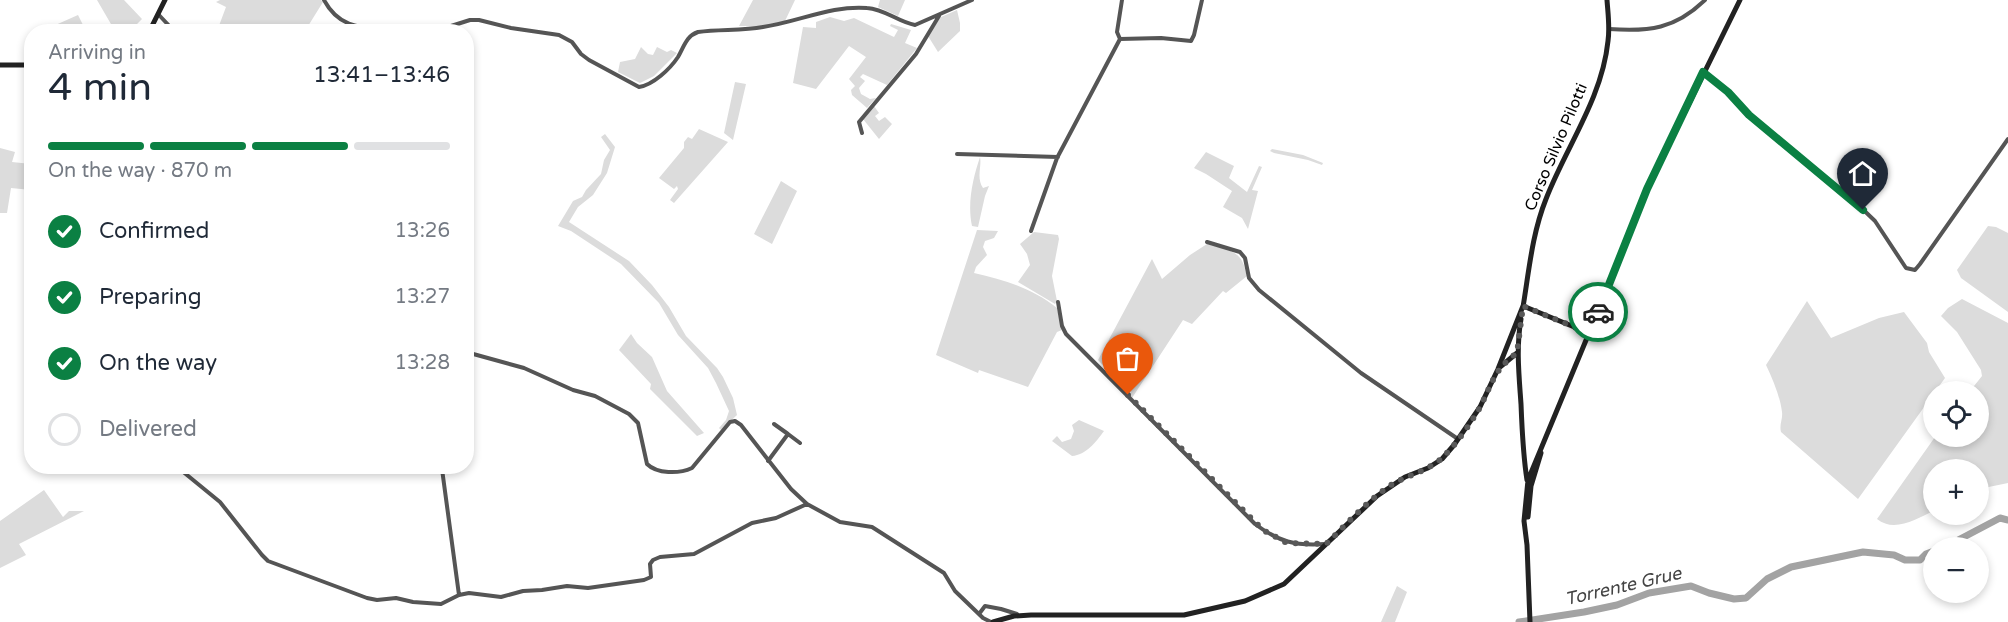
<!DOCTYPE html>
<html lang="en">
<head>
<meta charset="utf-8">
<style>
  body { margin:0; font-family:"Varela Round",sans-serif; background:#f6f6f7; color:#1f2937; height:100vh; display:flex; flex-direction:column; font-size:22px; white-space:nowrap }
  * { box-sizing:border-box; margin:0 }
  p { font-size:20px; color:#747a83 }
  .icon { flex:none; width:33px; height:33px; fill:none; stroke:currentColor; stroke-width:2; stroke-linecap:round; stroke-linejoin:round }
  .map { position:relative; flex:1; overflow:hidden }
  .side { position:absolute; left:24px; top:24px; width:450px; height:450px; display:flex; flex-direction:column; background:#fff; border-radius:24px; box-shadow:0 3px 9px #0003 }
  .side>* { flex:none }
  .fabs { position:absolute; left:1923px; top:381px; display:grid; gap:12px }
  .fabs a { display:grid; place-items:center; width:66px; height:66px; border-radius:50%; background:#fff; box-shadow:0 3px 9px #0003; font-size:30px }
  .pin { position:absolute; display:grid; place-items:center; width:51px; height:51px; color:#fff; margin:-62px -26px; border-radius:50% 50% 50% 0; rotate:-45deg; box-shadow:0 0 6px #0007 }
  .pin .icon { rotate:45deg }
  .courier { position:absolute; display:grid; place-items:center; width:60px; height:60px; margin:-30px; border:4px solid #0b8043; border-radius:50%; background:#fff; color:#222; box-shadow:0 2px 8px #0007 }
  .headline em { font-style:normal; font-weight:600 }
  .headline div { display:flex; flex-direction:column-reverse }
  .headline { display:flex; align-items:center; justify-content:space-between; height:102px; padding:0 24px }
  h1 { font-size:39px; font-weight:600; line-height:45px }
  .bar { display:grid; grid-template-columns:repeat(4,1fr); gap:9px 6px; align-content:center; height:72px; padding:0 24px }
  .bar i { height:8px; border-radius:4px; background:#e0e1e3 }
  .bar .on { background:#0b8043 }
  .bar p { grid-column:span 4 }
  ol { padding:0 24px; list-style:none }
  li { display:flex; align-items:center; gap:18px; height:66px }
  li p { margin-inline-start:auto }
  li .icon { padding:6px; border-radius:50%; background:#0b8043; color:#fff; stroke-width:4 }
  li:last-child { color:#747a83 }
  li i { width:33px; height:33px; border:3px solid #e0e1e3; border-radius:50% }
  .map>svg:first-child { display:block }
  .green { fill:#dcdcdc }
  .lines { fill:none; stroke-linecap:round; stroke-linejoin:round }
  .river { stroke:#a3a3a3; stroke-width:7 }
  .street { stroke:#555; stroke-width:4 }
  .secondary { stroke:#222; stroke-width:5 }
  .done { stroke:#595959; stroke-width:6; stroke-dasharray:0 10.8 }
  .route { stroke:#0b8043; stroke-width:8 }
  .labels { text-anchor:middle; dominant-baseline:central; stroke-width:5; stroke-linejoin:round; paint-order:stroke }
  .street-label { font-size:16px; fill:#000; stroke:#fff }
  .water-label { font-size:18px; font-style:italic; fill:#444; stroke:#fff }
</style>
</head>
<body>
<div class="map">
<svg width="2008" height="622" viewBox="0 0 2008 622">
  <rect width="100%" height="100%" fill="#fff"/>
  <path class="green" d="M97 0H124L142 19 130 31H115Z
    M220 0H321L323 2 305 31H266L253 27 251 31H217L226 7 216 2Z
    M753 0H795L785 21 762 26H739Z
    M880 0H905L898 16 878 7Z
    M957 10 960 23V31L938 52 928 36 941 17Z
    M78 15 86 31H42Z
    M830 17 844 21 854 18 894 37 898 30 890 26 891 24 911 30 905 43 917 48 887 85 863 74 860 77 865 81 859 88 861 94 870 99 876 98 867 108 852 95 851 90 855 86 849 79 866 57 849 46 816 89 793 83 803 27 816 28V22Z
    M641 47 648 54 653 55 657 47 667 52 671 50 677 53 654 76 640 83 618 72 620 62 635 59Z
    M735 82 746 84 733 140 724 133Z
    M874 106 879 113 875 116 879 121 885 117 892 124 879 139 863 119Z
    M699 129 728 142 674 203 670 200 678 189 677 186 674 189 659 178 684 148V142L688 137 692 139Z
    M605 134 615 147 607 173 593 195 578 207 569 222 629 261 652 285 669 307 686 336 717 368 723 377 733 398 737 415 721 430 719 428 726 420 729 411 716 383 708 368 678 335 659 303 621 264 571 231 558 226 573 201 582 197 586 190 601 174 604 160 610 150 601 137Z
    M0 148 15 152 12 162 31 164V190L11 188 7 213H0Z
    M1272 149 1303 155 1323 163 1322 165 1308 160 1274 153 1270 151Z
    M1206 152 1234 166 1229 178 1247 192 1259 166 1262 167 1252 190 1258 191 1248 229 1242 218 1223 207 1232 191 1206 174 1194 168Z
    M980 157C982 166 976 178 983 188L989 186 985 196 978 227 972 226C967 203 973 178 980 157Z
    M781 181 797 191 772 244 754 234Z
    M1988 226 1996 227 2008 233V312L1961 278 1957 270Z
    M977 230 998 231 994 238 985 241 983 247 987 255 976 267 974 273C1005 280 1032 288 1057 308L1062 330 1057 332 1028 387 979 370 978 373 936 355Z
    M1034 232 1058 235 1059 239 1052 276 1057 301 1055 304 1018 282 1030 265 1027 254 1020 244Z
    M1207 244C1218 247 1237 250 1242 261 1245 266 1245 271 1247 276L1226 293 1223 291 1192 324 1183 320 1132 398 1130 396 1131 392 1126 390 1098 360 1152 259 1162 279 1190 255Z
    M1962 299 2008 323V483L1979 489 1978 470H1934L1933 511C1917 519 1894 533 1877 519L1935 437 1978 436V392L1970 391 1982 376 1981 370 1957 332 1941 316 1948 308Z
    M1807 301 1831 338 1879 318 1904 312 1927 343 1929 352 1945 378 1858 499 1781 432C1779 425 1783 419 1782 412 1780 396 1773 380 1766 365Z
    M631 334 637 343 652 357 667 391 704 433 697 436 650 389 651 384 619 350Z
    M1079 420 1104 431C1096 442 1086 455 1072 456L1052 441 1057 436 1062 442 1071 439 1074 431 1072 425Z
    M44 490 63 517 69 511H84L19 544 26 555 0 568V521Z
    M1397 586 1407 592 1395 622H1381Z"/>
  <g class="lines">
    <path class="river" d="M1943 548 2000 518 2008 520
      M1519 622 1584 612 1617 605 1649 593 1691 586 1709 593 1734 599 1746 598 1767 579 1791 567 1863 552 1894 555 1905 560H1920L1926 554 1934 551"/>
    <path class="street" d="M324 0C341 32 368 27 400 32
      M158 14 175 32
      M1609 29C1649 32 1675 29 1705 0
      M432 32 470 20H479L511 28 559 35 572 42 581 54 589 60 639 87C653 85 670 69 678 57 684 47 686 36 698 32 720 29 742 31 763 27 798 22 832 5 867 8 885 9 898 22 915 25L972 0
      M1120 39 1117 32 1122 0
      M1704 72 1728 92 1749 115 1820 175 1851 198 1875 221 1906 268 1915 270 1920 264 2008 139
      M862 133 859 122 916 54 939 16
      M957 154 1058 157
      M1031 231 1057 158 1120 39 1161 38 1191 41 1194 35 1202 0
      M1207 242 1240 252 1245 258 1249 278 1259 290 1361 373 1458 439
      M1058 302 1062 326 1066 334 1255 524C1279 542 1295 546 1325 544
      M466 352 524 368 573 390 595 396 629 414 638 423 647 464C657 474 679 474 692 468L730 422 735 421 741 425 791 489 807 504
      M788 434 800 443
      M768 461 788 434 774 424
      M176 466 220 502 262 555 268 561 367 598 377 600 396 598 413 602 441 604 459 595 469 593 501 597 523 591 542 590 567 586 588 588 644 580 651 577 650 564 653 560 660 557 694 554 752 523 776 518 807 504 840 522 872 527 944 573 955 591 983 618 991 622
      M442 469 459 595
      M979 614 985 606 1001 609 1017 614"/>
    <path class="secondary" d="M149 32 165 0
      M0 65H32
      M1523 306 1589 333
      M1523 307C1529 271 1532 234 1546 199 1566 147 1602 99 1608 41 1610 28 1608 14 1607 0
      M1521 319C1516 348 1519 375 1521 404 1522 430 1523 455 1527 480
      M1500 367 1517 353
      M1528 517 1531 486 1541 453
      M993 622 1014 616 1031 615H1184L1245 601 1284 584 1377 496 1405 477 1428 468 1442 459 1454 445 1480 407 1498 369 1523 306
      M1530 622 1527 545 1524 521 1528 480 1611 280 1647 189 1740 0"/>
  </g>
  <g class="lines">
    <path class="done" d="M1128 395 1263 530 1287 543 1326 544C1347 524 1367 501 1391 485 1407 475 1429 471 1443 457 1457 443 1469 426 1479 409 1492 385 1493 370 1517 353L1523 306 1589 333 1598 312"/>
    <path class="route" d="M1598 312 1647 189 1703 72 1728 92 1749 115 1863 210"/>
  </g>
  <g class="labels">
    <g class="street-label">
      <text transform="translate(1556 147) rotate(-67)">Corso Silvio Pilotti</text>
    </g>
    <g class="water-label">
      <text transform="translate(1623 586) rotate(-13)">Torrente Grue</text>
    </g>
  </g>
</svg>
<div class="fabs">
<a><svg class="icon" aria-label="locate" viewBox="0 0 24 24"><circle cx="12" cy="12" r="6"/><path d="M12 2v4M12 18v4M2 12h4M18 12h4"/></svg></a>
<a>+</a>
<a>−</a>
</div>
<div class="pin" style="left:1128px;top:395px;background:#ea580c"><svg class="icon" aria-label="bag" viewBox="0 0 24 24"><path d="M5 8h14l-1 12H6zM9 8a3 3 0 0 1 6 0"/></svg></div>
<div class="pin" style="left:1863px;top:210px;background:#1f2937"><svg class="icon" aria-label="home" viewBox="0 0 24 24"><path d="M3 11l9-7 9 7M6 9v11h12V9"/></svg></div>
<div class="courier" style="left:1598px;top:312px"><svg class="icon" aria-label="car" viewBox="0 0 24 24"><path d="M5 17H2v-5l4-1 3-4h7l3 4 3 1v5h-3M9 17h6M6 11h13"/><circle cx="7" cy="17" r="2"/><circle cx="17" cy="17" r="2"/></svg></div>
<section class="side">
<div class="headline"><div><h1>4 min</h1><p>Arriving in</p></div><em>13:41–13:46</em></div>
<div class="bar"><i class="on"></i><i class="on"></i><i class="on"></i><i></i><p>On the way · 870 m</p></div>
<ol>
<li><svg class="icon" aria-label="check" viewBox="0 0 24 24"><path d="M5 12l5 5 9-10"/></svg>Confirmed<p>13:26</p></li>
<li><svg class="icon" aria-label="check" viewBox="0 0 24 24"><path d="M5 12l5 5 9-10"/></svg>Preparing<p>13:27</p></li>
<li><svg class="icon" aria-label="check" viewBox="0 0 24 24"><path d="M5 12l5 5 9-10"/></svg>On the way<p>13:28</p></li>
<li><i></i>Delivered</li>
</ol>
</section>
</div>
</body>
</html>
